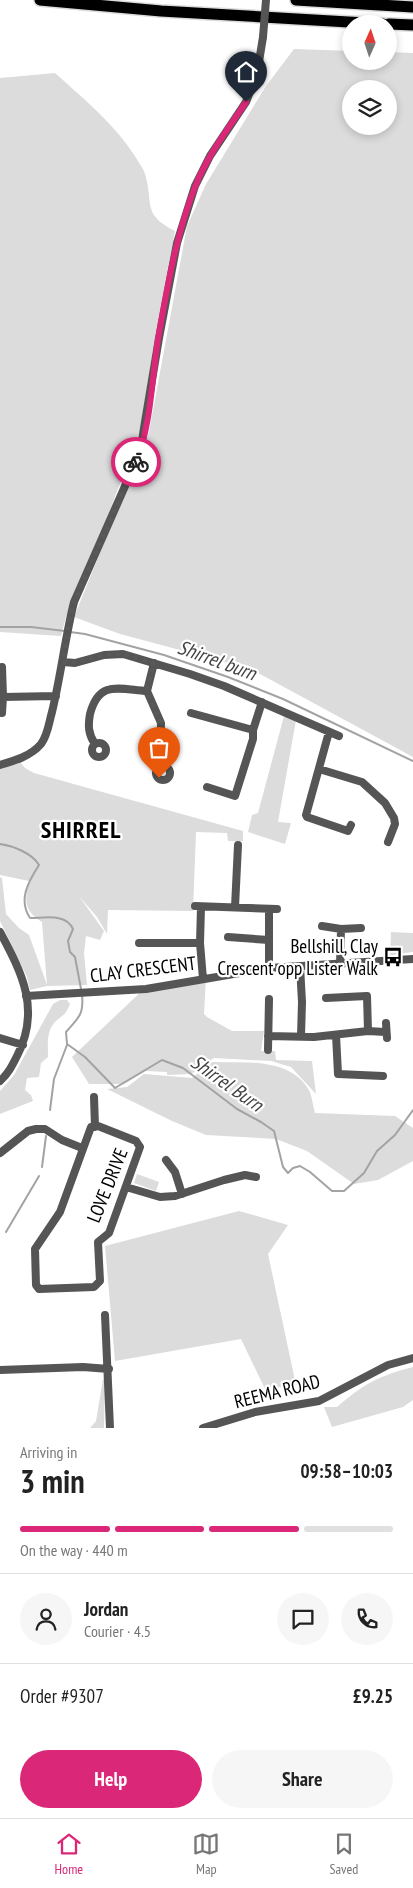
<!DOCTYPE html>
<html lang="en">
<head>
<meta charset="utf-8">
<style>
  body { margin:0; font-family:"PT Sans Narrow",sans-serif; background:#f6f6f6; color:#222; height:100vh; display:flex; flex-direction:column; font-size:19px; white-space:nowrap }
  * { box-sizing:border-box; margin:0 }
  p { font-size:16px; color:#767676 }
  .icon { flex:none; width:28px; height:28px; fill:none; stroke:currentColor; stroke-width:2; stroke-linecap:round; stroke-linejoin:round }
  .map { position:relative; height:1428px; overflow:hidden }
  .panel { display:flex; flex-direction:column; background:#fff; flex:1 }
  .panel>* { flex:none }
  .needle { width:32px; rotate:3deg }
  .controls { position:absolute; left:342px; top:15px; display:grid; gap:10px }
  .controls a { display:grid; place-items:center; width:55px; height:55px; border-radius:50%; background:#fff; box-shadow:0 2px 8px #0003; font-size:25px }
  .pin { position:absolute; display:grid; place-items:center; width:42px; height:42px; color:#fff; margin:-51px -21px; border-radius:50% 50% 50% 0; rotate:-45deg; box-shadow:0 0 5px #0007 }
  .pin .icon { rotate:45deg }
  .courier { position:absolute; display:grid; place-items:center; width:50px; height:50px; margin:-25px; border:4px solid #db2777; border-radius:50%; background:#fff; color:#222; box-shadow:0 1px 6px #0007 }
  .head em { font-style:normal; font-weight:700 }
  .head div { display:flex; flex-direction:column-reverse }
  .head { display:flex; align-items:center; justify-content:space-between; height:85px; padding:0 20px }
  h1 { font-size:32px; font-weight:700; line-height:38px }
  .bar { display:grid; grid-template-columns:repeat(4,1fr); gap:8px 5px; align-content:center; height:60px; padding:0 20px }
  .bar i { height:6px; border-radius:4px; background:#e0e0e0 }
  .bar .on { background:#db2777 }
  .bar p { grid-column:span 4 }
  .line { display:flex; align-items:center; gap:12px; padding:0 20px; border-top:1px solid #e0e0e0 }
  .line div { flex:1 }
  .round { display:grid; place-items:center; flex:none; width:52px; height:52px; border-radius:26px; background:#f6f6f6 }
  .primary-button { display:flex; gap:10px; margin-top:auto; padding:10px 20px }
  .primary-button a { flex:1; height:58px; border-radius:30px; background:#db2777; color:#fff; font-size:20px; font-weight:700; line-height:58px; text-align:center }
  .primary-button a+a { background:#f6f6f6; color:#222 }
  .tabs { display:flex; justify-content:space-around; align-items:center; height:70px; border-top:1px solid #e0e0e0; background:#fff; font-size:14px; color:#767676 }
  .tabs a { display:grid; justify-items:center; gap:2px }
  .tabs .on { color:#db2777 }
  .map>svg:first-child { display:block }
  .green { fill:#dcdcdc; fill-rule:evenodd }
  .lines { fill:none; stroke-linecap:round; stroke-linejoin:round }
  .stream { stroke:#a3a3a3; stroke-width:2 }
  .highway-casing { stroke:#dbdbdb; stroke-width:14 }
  .minor { stroke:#555; stroke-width:8 }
  .highway { stroke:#000; stroke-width:11 }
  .minor-bridge { stroke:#555; stroke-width:8 }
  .done { stroke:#595959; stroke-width:5; stroke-dasharray:0 9 }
  .route { stroke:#db2777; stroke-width:6 }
  .labels { text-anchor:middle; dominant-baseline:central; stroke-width:4.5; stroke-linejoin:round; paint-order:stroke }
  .poi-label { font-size:19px; fill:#000; stroke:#fff; text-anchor:end }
  .street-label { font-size:19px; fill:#000; stroke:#fff }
  .water-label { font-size:20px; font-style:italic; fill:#444; stroke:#fff }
  .district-label { font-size:24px; font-weight:bold; letter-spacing:1px; fill:#000; stroke:#fff }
</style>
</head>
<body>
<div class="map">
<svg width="413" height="1428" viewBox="0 0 413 1428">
  <rect width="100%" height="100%" fill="#fff"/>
  <path class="green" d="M294 49 351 51V61H389V52L413 53V757L251 669 120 634 74 617 149 432 187 226 206 184 266 86ZM351 89H389V126H351Z
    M55 73C85 100 117 126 138 161 140 165 144 169 145 174 154 203 141 214 175 231L155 337 140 430 104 526 66 617 61 636 0 632V78Z
    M284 716 296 720 278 822 291 823 285 844 248 832 252 815 258 813Z
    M19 761 25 768 34 773 243 831V841H228L227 833 196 832 193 911 108 910 107 934 97 917 79 896 104 931 100 940 86 936 84 953 87 985 47 986 30 990 27 977 0 921V877L2 878 6 914 19 928 29 935 47 985 42 922C23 910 25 901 29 881L0 875V767Z
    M391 932 413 933V952L396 954 390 957Z
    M206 977 204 1014 207 1017 232 1031H264L261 1051H275L276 1060 312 1061 316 1094 291 1067 271 1061 214 1058 191 1074 167 1075V1072L146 1071 124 1084H89L72 1057 146 987Z
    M60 1000H67L70 1004C64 1018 64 1013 55 1022 46 1032 48 1044 48 1057L41 1063 39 1077 27 1078 25 1090 31 1095 33 1101 0 1114V1091L14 1075 53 1004Z
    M212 1062C244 1063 290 1057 309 1090 312 1096 313 1106 315 1113L395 1116 413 1128V1161L378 1180 354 1184 307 1151 276 1139 206 1135 172 1121 107 1089 127 1087 144 1074 192 1078Z
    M137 1174 159 1182 156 1191 134 1183Z
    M239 1211 288 1225 268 1254 296 1385 265 1389 241 1339 115 1361 105 1246Z
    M413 1367V1400L403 1407 332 1427 324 1407H337C364 1384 378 1376 413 1367Z
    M103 1379 105 1380 104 1428H90L96 1421Z"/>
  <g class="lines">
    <path class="stream" d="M0 627H31L65 631
      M70 632 85 634 164 655 228 677 283 699 413 761
      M0 844C13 846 32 853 39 865 28 882 18 900 30 918 45 918 66 913 73 929L68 941 70 952 75 957 81 989
      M82 994C84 1015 79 1017 66 1032L67 1044 85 1057 115 1088 162 1060 183 1068 237 1109 261 1122 274 1131 283 1167 288 1173 293 1168 300 1166 310 1172 332 1191H344L364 1173 377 1151 395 1135 413 1110
      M50 1110 54 1079 67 1045
      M42 1167 46 1136
      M6 1232 39 1176"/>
    <defs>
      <path id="highway" d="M40 0 161 11 383 24
        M296 0 413 7
        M389 24 413 25"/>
    </defs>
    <use href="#highway" class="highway-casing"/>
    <path class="minor" d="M63 662 75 663 104 655 123 654 190 674 224 686 339 736
      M2 667 3 697
      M147 691 161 723 160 767
      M2 713 3 697 56 696
      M191 713 253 730
      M329 732 306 815 307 817 348 831 351 825
      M92 750a7 7 0 1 1 14 0a7 7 0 1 1-14 0Z
      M95 744C88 734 88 725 90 714 99 680 118 689 147 691L154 663
      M0 765C14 761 31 756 41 744 48 735 49 722 52 712 61 675 65 638 74 602L140 452 159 338 177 243 195 186 210 156 246 102 257 74 263 37
      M156 773a7 7 0 1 1 14 0a7 7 0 1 1-14 0Z
      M319 769 362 782 385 803 394 818 395 824 388 842
      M207 787 235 796 236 793 253 739V730L262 702
      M195 906 277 909
      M201 907 200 943 203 979
      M235 907 238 845
      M269 909V968
      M322 926 341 929 340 965
      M341 929 361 928
      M0 932C22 973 41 1010 17 1056 12 1066 8 1074 0 1081
      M228 937 269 940
      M139 943H200
      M300 966 302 1002 301 1036
      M26 996 146 989 269 968 413 959
      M386 1023 387 1038
      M368 1031 385 1032
      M336 1035 338 1074 383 1076
      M268 1036 314 1037 368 1031 367 996 326 998
      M0 1038 23 1045
      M268 1050 269 999
      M94 1097 95 1127
      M98 1126 136 1141 140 1147 109 1233 98 1242 100 1281 94 1287 39 1289 36 1285 35 1249 60 1212 91 1127Z
      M0 1153 28 1131 36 1129H45L62 1140 82 1148
      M166 1160 175 1172 182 1194
      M126 1187 160 1197 175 1196 224 1180 245 1175 256 1177
      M105 1315 110 1428
      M0 1370 83 1367 109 1369
      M203 1428 255 1412 319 1401 388 1365 413 1358"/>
    <use href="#highway" class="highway"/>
    <path class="minor-bridge" d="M263 37 266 0"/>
  </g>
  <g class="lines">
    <path class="done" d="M136 462 74 602 68 627 63 662C82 663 97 655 115 654 128 653 142 660 154 663L147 691 161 724 160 767 156 772 159 778"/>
    <path class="route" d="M136 462C151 426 152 378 158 339 167 288 176 235 195 187 207 156 228 129 246 102"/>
  </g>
  <defs>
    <symbol id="bus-bare" viewBox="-9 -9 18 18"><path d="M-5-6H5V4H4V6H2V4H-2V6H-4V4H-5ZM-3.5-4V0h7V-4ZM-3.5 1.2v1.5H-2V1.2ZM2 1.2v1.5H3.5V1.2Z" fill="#000" stroke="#fff" stroke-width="2.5" paint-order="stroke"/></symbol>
  </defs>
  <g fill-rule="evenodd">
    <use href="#bus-bare" x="379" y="943" width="28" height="28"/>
  </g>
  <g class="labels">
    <g class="poi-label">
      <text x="378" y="946">Bellshill, Clay<tspan x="378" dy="22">Crescent opp Lister Walk</tspan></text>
    </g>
    <g class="street-label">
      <text transform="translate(143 969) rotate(-7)">CLAY CRESCENT</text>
      <text transform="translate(107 1185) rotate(-68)">LOVE DRIVE</text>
      <text transform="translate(277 1391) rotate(-14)">REEMA ROAD</text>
    </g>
    <g class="water-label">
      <text transform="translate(217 660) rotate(20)">Shirrel burn</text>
      <text transform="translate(227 1083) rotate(35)">Shirrel Burn</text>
    </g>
    <g class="district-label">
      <text x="81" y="829">SHIRREL</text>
    </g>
  </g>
</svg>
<div class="controls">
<a><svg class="needle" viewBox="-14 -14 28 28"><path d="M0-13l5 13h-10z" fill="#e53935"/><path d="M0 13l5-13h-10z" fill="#767676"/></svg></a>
<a><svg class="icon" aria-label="layers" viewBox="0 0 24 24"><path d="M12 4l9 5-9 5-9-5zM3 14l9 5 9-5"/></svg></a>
</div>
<div class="pin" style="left:159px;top:778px;background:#ea580c"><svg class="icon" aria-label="bag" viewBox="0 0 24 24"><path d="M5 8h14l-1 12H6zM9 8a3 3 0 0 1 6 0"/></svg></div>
<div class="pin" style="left:246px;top:102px;background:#1f2937"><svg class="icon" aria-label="home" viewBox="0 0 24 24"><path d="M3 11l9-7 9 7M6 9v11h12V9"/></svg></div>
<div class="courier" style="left:136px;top:462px"><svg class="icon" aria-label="bike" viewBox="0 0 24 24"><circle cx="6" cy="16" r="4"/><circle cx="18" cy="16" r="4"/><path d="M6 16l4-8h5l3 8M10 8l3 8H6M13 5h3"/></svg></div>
</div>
<section class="panel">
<div class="head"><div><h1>3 min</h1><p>Arriving in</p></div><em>09:58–10:03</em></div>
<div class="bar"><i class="on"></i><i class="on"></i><i class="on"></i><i></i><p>On the way · 440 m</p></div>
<div class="line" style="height:90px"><a class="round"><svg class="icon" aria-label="person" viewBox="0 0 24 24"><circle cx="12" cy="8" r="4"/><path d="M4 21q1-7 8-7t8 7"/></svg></a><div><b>Jordan</b><p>Courier · 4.5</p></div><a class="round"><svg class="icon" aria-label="chat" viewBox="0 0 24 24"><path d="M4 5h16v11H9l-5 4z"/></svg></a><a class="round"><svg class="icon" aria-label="phone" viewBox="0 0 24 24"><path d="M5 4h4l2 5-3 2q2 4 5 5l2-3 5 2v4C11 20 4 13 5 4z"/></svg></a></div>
<div class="line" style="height:65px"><div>Order #9307</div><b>£9.25</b></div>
<div class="primary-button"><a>Help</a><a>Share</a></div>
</section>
<nav class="tabs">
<a class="on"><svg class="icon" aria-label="home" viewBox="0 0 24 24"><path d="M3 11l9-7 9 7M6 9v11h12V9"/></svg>Home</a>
<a><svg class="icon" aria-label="map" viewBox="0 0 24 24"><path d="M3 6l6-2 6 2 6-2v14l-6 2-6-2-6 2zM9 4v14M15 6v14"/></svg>Map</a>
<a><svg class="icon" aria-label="saved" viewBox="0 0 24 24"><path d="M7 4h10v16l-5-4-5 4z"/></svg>Saved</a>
</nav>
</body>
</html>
